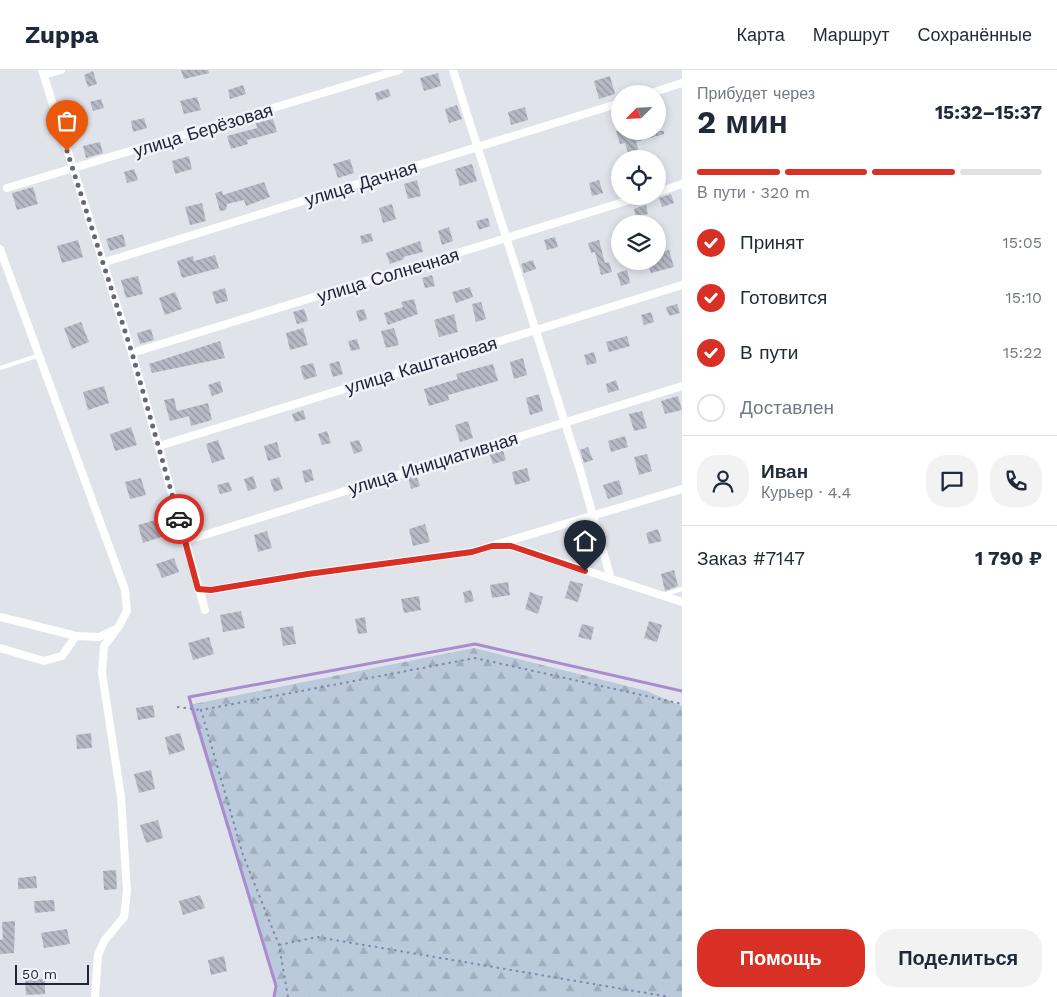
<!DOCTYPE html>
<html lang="ru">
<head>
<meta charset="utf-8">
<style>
  body { margin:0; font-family:"Work Sans",sans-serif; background:#f2f2f3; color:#1f2937; height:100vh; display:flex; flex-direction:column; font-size:19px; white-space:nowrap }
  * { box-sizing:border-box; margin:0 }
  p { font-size:16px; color:#747a83 }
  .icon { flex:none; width:28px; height:28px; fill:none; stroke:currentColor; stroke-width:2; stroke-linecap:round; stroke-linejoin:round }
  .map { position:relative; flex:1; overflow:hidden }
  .side { display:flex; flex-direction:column; background:#fff; width:375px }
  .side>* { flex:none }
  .needle { width:32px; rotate:246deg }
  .controls { position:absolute; left:611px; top:15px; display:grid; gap:10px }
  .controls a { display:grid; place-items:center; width:55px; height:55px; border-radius:50%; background:#fff; box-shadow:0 2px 8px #0003; font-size:25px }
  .scale { position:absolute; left:15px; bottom:12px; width:74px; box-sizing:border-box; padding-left:5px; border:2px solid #23223b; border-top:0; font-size:14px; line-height:18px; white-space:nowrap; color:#23223b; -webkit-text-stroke:4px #f2f3f8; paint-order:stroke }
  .pin { position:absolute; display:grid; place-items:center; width:42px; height:42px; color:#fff; margin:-51px -21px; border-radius:50% 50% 50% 0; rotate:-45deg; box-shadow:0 0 5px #0007 }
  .pin .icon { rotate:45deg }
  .courier { position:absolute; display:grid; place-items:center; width:50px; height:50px; margin:-25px; border:4px solid #d93025; border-radius:50%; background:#fff; color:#222; box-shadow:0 1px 6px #0007 }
  .head em { font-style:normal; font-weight:700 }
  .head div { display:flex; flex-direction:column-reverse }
  .head { display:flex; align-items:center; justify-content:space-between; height:85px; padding:0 15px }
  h1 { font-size:32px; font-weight:700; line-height:38px }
  .bar { display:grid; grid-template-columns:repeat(4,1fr); gap:8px 5px; align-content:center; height:60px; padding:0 15px }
  .bar i { height:6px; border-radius:4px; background:#e0e1e3 }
  .bar .active { background:#d93025 }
  .bar p { grid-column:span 4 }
  .line { display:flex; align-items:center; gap:12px; padding:0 15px; border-top:1px solid #e0e1e3 }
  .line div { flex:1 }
  .round { display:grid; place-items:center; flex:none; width:52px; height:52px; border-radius:20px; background:#f2f2f3 }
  ol { padding:0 15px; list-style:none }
  li { display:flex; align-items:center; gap:15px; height:55px }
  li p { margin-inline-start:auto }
  li .icon { padding:5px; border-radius:50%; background:#d93025; color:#fff; stroke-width:4 }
  li:last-child { color:#747a83 }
  li i { width:28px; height:28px; border:2px solid #e0e1e3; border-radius:50% }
  .cta { display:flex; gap:10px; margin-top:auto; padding:10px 15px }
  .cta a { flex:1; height:58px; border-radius:20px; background:#d93025; color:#fff; font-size:20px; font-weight:700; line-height:58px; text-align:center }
  .cta a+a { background:#f2f2f3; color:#1f2937 }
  header { display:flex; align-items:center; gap:30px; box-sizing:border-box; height:70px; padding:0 25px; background:#fff; border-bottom:1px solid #e0e1e3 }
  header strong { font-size:24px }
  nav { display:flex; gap:28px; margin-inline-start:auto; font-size:18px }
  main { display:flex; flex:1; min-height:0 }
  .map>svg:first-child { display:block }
  .forest { fill:url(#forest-firs) }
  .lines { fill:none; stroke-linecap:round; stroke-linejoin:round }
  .stream { stroke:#a88ccd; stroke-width:3 }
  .building { fill:url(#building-back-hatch) }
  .path { stroke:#8385ad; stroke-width:2; stroke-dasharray:2.5 4; stroke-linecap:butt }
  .service { stroke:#fff; stroke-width:4 }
  .minor { stroke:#fff; stroke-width:8 }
  .done { stroke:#666679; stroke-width:5; stroke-dasharray:0 9 }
  .route { stroke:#d93025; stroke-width:6 }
  .labels { text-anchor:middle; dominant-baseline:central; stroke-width:5; stroke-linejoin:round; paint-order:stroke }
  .street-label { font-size:18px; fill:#23223b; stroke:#f2f3f8 }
</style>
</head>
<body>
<header>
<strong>Zuppa</strong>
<nav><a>Карта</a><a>Маршрут</a><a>Сохранённые</a></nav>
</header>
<main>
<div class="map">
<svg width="682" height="927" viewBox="0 0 682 927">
  <defs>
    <pattern id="forest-firs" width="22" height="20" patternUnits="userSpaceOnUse" patternTransform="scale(1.25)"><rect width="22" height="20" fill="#bbcadb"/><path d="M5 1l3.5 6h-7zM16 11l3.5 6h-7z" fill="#a0adbd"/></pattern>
    <pattern id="building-back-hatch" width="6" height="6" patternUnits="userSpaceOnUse" patternTransform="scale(1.25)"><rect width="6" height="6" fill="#b7b9c5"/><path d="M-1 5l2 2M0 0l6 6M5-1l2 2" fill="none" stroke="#9496a1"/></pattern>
  </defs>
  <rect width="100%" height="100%" fill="#e1e3eb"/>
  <path class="forest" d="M474 578 647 621 682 636V927H274L276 917 189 635Z"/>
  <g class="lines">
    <path class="stream" d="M274 927 276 916 189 627 475 574 682 621"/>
  </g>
  <path class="building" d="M181 0H208L209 3 184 9Z
    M93 1 97 14 88 17 84 5Z
    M438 3 441 16 424 21 420 8Z
    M610 6 615 24 599 29 594 11Z
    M243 15 246 24 230 29 228 20Z
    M388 19 391 26 377 31 375 23Z
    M197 27 201 40 184 44 180 31Z
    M101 29 104 38 93 41 90 32Z
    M457 35 462 49 449 53 445 39Z
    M525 37 528 50 511 55 508 42Z
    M144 48 147 58 133 62 131 51Z
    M273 49 277 62 247 70 248 74 231 79 227 66 257 58 256 53Z
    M616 61H664V64L636 72 641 89H630L625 73 620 74Z
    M100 72 103 83 86 88 83 76Z
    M189 86 192 99 175 104 172 91Z
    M350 89 354 103 338 108 333 94Z
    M472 94 477 111 460 116 455 99Z
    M134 99 138 110 127 113 124 102Z
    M417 110 421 126 408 129 404 114Z
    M599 110 603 123 592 126 589 113Z
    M264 112 270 127 246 136 244 130 227 134 226 140 220 141 215 123 222 121 223 125Z
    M33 117 38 134 17 140 12 123Z
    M671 124 674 133 662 137 659 128Z
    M202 133 206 151 190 155 185 137Z
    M392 134 396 149 383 153 379 138Z
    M646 135 648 144 636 147 634 139Z
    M488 148 490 156 479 160 476 151Z
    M449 157 453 171 442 175 438 161Z
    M371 163 373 171 362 174 360 166Z
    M123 164 126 176 110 181 106 169Z
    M555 167 558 177 547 180 544 170Z
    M78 170 83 187 62 193 57 176Z
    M599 170 605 193 609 192 612 202 601 205 595 182 591 183 588 173Z
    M420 171 423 182 403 187 404 189 390 194 386 183Z
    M669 180 674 197 651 203 647 191H658V183Z
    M215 185 219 198 182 208 177 191 193 186 194 191Z
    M533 190 536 199 524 203 521 194Z
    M627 200 630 213 621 216 617 203Z
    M432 205 435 216 425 218 422 208Z
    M138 206 143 224 126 228 121 210Z
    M470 217 473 227 456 233 452 222Z
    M225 218 228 231 216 234 212 222Z
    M175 222 182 239 165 245 159 228Z
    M414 229 418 244 388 255 384 243 403 237 401 232Z
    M481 232 486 249 476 252 472 234Z
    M677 234 680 243 669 246 666 237Z
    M304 239 308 251 297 254 293 242Z
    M364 239 367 249 359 252 356 241Z
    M651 242 654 252 644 255 641 245Z
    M454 244 458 262 439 267 434 250Z
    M81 252 89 272 72 279 64 258Z
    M303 258 308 275 290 280 286 263Z
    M394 258 399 275 386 278 381 261Z
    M151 259 154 270 140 274 137 263Z
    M627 266 630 276 609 282 606 272Z
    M357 269 360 279 351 281 348 271Z
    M220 271 225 288 152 303 149 294Z
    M594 282 597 293 587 295 584 285Z
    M523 288 527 305 514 309 510 292Z
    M339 291 343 304 333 307 329 294Z
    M313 293 317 306 304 310 300 296Z
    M493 294 498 311 448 325 449 330 429 336 424 319 458 309 456 304Z
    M616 310 619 320 608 323 606 314Z
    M220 311 223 322 212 326 208 315Z
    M104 316 109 333 88 340 83 322Z
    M539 324 543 341 530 345 526 328Z
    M678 326 682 340 665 344 661 331Z
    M174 328 177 341 208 333 212 350 191 356 189 346 170 351 164 330Z
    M303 340 306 349 295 352 292 344Z
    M642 341 647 358 634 361 629 344Z
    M468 351 473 368 460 372 455 355Z
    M131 357 137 375 115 381 110 364Z
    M327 361 331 373 322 375 318 364Z
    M625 366 628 377 611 382 608 371Z
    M218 370 225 389 212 393 206 374Z
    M359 370 363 381 354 384 350 372Z
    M277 372 281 387 268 391 264 376Z
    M588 377 593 390 584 393 580 380Z
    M502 378 506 390 493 394 489 382Z
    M647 384 652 401 639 405 634 387Z
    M527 398 530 411 515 415 512 402Z
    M311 399 314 410 305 413 302 401Z
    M416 405 420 416 411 419 408 407Z
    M253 406 257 418 248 421 244 409Z
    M279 407 283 419 274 422 270 410Z
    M141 408 146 425 130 429 125 412Z
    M619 410 623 424 608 429 603 415Z
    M229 412 232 421 220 424 217 415Z
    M194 430 197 442 185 445 182 433Z
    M159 449 164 466 143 473 138 455Z
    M425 454 430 472 413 476 409 459Z
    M658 459 662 471 649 474 646 463Z
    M267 461 272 478 258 482 254 465Z
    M174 488 179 502 162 508 156 494Z
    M674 500 678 516 665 521 661 504Z
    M570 511 583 514 578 532 565 528Z
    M508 512 510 525 492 528 490 515Z
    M471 520 474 531 465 533 463 522Z
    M530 522 543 527 538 544 525 539Z
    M419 526 421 540 404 543 401 529Z
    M241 541 245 558 223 562 220 545Z
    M365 547 367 563 358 564 355 549Z
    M649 551 662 555 657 572 644 568Z
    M582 554 594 557 591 570 578 567Z
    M293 556 296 574 283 576 280 558Z
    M209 567 214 584 193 590 188 573Z
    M153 635 155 647 138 650 136 638Z
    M91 663 92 678 77 679 76 665Z
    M180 663 185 680 169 685 165 667Z
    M151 700 155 719 139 723 134 704Z
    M158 750 163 768 146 773 140 755Z
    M116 800 117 819 104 820 103 801Z
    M36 806 37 818 18 819V808Z
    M200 825 205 838 183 845 179 831Z
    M54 830 55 841 35 843 34 831Z
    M15 851 14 883 0 884V870L3 869 2 852Z
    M67 859 70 874 44 878 41 863Z
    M224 886 227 901 211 905 208 890Z
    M45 909V924L26 925 25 910Z"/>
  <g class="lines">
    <path class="path" d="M177 637 201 640
      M279 875 317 867 670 927
      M288 927 279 875 243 785 201 640 475 588 682 634"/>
    <path class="service" d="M0 298 40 285
      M664 525 682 519"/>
    <path class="minor" d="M42 0 132 283 205 540
      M453 0 580 400 611 509
      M44 5 61 0
      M648 24 682 13
      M7 118 399 0
      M658 122 682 114
      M0 179 125 520 127 541 118 558 99 567 76 566 0 547
      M102 193 620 33
      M132 283 643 126
      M159 376 682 215
      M185 471 682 316
      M498 476H511L682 532
      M198 519 211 520 308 504 471 482 682 419
      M0 578 44 591 62 586 76 566
      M95 927 98 885 104 871 124 847 127 821 121 727 102 603 104 576 116 560"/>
  </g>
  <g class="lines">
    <path class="done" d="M67 81 132 283 179 449"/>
    <path class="route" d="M179 449 198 519 211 520 308 504 472 482 492 476H511L585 501"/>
  </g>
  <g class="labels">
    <g class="street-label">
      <text transform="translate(203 60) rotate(-17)">улица Берёзовая</text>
      <text transform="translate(361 113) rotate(-17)">улица Дачная</text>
      <text transform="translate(388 205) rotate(-17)">улица Солнечная</text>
      <text transform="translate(421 295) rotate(-17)">улица Каштановая</text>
      <text transform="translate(433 393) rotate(-17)">улица Инициативная</text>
    </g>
  </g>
</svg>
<div class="controls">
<a><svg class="needle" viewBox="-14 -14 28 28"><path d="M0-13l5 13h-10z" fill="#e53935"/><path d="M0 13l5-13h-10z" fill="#747a83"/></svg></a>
<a><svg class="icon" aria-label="locate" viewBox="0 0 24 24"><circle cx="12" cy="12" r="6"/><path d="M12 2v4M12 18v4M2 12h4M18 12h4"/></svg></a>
<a><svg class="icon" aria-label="layers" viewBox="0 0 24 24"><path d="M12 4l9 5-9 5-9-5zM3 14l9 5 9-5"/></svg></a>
</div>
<div class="scale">50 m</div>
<div class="pin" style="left:67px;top:81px;background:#ea580c"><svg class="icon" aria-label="bag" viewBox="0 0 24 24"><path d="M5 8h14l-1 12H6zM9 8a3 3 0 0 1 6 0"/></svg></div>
<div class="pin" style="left:585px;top:501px;background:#1f2937"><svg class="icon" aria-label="home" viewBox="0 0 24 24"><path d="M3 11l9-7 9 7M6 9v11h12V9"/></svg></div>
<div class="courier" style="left:179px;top:449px"><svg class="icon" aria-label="car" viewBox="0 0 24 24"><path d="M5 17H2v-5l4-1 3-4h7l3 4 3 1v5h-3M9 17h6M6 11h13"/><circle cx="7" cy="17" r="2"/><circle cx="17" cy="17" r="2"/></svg></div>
</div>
<section class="side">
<div class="head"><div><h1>2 мин</h1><p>Прибудет через</p></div><em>15:32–15:37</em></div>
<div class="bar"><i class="active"></i><i class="active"></i><i class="active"></i><i></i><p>В пути · 320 m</p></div>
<ol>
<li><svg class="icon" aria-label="check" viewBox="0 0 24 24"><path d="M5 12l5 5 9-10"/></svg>Принят<p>15:05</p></li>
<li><svg class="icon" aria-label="check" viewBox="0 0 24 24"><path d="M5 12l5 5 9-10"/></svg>Готовится<p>15:10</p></li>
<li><svg class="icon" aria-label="check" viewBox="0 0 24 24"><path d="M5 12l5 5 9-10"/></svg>В пути<p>15:22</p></li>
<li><i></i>Доставлен</li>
</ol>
<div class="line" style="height:90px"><a class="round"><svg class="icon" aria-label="person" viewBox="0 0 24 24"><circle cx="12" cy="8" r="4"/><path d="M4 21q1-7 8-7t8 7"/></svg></a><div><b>Иван</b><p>Курьер · 4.4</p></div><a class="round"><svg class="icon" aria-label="chat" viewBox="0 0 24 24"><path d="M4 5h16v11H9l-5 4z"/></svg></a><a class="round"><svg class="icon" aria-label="phone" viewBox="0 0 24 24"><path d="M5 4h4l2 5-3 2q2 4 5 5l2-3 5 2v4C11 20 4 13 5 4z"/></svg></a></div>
<div class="line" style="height:65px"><div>Заказ #7147</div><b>1 790 ₽</b></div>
<div class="cta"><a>Помощь</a><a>Поделиться</a></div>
</section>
</main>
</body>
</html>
